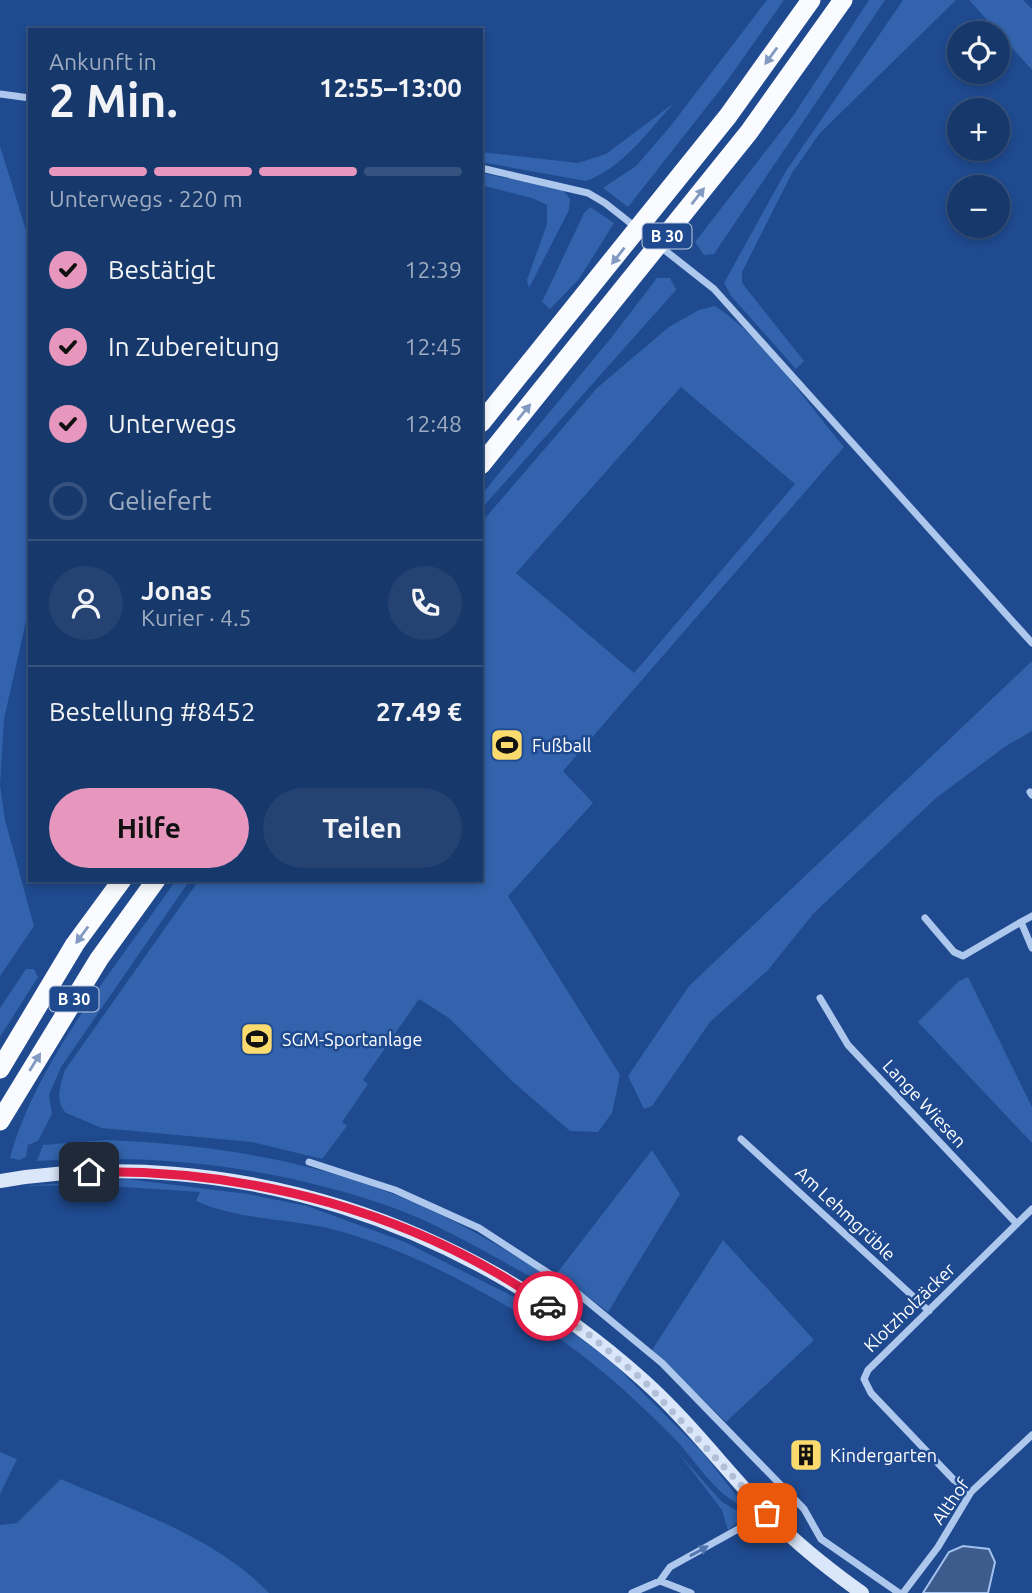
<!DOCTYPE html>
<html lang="de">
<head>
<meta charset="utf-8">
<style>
  body { margin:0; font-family:Ubuntu,sans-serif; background:#244373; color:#f1f3f6; height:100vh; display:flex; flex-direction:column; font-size:26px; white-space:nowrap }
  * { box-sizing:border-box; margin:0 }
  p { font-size:23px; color:#9eacc1 }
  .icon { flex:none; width:38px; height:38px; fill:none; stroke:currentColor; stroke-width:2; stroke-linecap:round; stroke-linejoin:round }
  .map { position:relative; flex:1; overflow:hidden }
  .side { position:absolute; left:28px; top:28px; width:455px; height:854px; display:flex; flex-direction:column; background:#17386b; border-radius:0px; box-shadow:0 4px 10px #0003,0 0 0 2px #36527e }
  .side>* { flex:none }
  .controls { position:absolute; left:947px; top:21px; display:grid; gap:14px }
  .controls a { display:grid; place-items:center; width:63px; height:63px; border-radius:50%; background:#17386b; box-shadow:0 4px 10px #0003,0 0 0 2px #36527e; font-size:35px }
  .pin { position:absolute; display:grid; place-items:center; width:60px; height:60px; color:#fff; margin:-30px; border-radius:14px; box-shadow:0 4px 10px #0006 }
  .courier { position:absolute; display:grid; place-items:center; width:70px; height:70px; margin:-35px; border:5px solid #e11d48; border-radius:50%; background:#fff; color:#222; box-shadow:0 2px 9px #0007 }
  .headline em { font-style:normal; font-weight:600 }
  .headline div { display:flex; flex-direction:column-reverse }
  .headline { display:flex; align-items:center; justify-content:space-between; height:119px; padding:0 21px }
  h1 { font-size:46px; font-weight:600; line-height:52px }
  .bar { display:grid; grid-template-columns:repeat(4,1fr); gap:10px 7px; align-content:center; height:84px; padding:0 21px }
  .bar i { height:9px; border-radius:5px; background:#36527e }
  .bar .active { background:#e797bd }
  .bar p { grid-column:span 4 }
  .line { display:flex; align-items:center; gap:18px; padding:0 21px; border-top:2px solid #36527e }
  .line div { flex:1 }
  .round { display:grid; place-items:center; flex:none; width:74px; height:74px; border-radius:37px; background:#244373 }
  ol { padding:0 21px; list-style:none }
  li { display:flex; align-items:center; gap:21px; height:77px }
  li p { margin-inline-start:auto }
  li .icon { padding:7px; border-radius:50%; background:#e797bd; color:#111; stroke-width:4 }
  li:last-child { color:#9eacc1 }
  li i { width:38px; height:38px; border:4px solid #36527e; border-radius:50% }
  .cta { display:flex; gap:14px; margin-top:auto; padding:14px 21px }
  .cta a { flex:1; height:80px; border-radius:42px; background:#e797bd; color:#111; font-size:28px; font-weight:600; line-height:80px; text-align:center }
  .cta a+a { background:#244373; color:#f1f3f6 }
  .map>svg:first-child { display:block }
  .green { fill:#3263ac; fill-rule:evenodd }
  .water { fill:#3d5b8d; stroke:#a1c1ee; stroke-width:2 }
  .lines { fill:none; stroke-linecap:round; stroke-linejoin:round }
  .minor { stroke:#aec7ed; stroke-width:7 }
  .secondary { stroke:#dae6f9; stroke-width:14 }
  .trunk { stroke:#fafbff; stroke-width:19 }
  .oneway { fill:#829ac1 }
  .oneway2 { fill:#5176b0 }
  .done { stroke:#b1c0d8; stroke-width:7; stroke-dasharray:0 12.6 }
  .route { stroke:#e11d48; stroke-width:9 }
  .labels { text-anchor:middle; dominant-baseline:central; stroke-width:5; stroke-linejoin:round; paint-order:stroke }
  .shield { fill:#1f4a8f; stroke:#bcc9dd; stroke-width:2 }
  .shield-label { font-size:16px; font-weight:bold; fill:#fff }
  .poi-label { font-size:18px; fill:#fff; stroke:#1f4a8f; text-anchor:start }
  .street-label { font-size:18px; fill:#fff; stroke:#1f4a8f }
</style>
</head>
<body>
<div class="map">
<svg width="1032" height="1593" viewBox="0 0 1032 1593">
  <rect width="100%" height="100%" fill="#1f4a8f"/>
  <path class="green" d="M767 0H784L727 81 628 207 603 188 636 166 669 128Z
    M869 0H885L714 254 704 255 695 242 793 116Z
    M903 0H956L820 133 792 173 742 272V283L804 361 796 369 731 296 724 283 786 171Z
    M969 0H1023L1032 9V70Z
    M674 103C649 130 623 168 586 181L481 162V152L578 163 606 154Z
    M0 146 30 243V603L4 719 0 785 5 820 34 926 0 976Z
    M481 173 562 189 570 199 569 210 529 288 527 280 547 224V205L532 198 481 185Z
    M590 207 614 223 579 279 550 309 542 302 584 213Z
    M657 278H670L676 290 481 509V495L611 338Z
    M715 306C764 338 806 402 844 447L563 771 593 803 508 896 620 1075 612 1113 598 1132 570 1131 512 1081 449 1018 419 999 363 1080 368 1084 342 1122 347 1126 322 1159 252 1142 102 1128 66 1113C54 1101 61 1084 65 1070L199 880H481V523L597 388 669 327 699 310ZM681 387 795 484 634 673 516 573Z
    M1032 661V731L1006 746 936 798 813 914 768 970 710 1022 652 1106 644 1109 628 1076 689 986Z
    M176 880H190L61 1067 49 1095 52 1114 38 1141 28 1145 26 1157 19 1160 10 1158C36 1061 119 963 176 880Z
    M26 969H34L38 977 0 1037V1008Z
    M968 977 1032 1107V1143L918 1022 959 981Z
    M106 1140C204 1144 301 1158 393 1194 450 1216 502 1247 553 1279L546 1285C497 1259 446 1227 394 1208 278 1167 159 1153 37 1161L43 1145Z
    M652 1150 680 1194 608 1312 557 1273Z
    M127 1179 248 1194 307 1206 405 1242 522 1301 570 1330 614 1364 703 1453 745 1507C715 1496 695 1459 673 1437 629 1393 583 1351 529 1319 468 1283 400 1246 331 1229 286 1218 238 1220 196 1201L200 1192 93 1185 22 1186Z
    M723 1240 814 1340 726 1422 652 1350Z
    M0 1452 17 1459 0 1494Z
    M679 1454 722 1502 746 1516 728 1530 722 1510Z
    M61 1479C133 1511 213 1535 269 1593H0V1525L17 1523Z"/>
  <path class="water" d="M963 1546 989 1549 995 1562 988 1593H923L949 1552Z"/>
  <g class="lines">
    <path class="minor" d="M0 94 30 98
      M481 168 588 193 605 203 714 289 1032 643
      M1030 792 1032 795
      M1032 916 1021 922 1032 948
      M925 918 954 952 963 956 1021 922
      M820 998 848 1045 1017 1224
      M741 1139 929 1311
      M309 1162 395 1190 479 1228 570 1287 662 1363 804 1509 821 1539 899 1593
      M971 1492 954 1480 871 1393 864 1379 868 1370 1032 1209
      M660 1581 670 1567 767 1513
      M632 1593 660 1581 691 1593
      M903 1593 938 1547 971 1492 1032 1435"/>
    <path class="secondary" d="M0 1181C232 1142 469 1224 642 1379 687 1419 723 1467 765 1511 794 1542 827 1568 862 1593"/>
    <path class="trunk" d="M481 423 728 116 811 0
      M481 465 749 132 843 0
      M0 1069 75 944 122 880
      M0 1121 99 959 156 880"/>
  </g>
  <defs><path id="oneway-solid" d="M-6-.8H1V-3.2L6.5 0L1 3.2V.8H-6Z" transform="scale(1.75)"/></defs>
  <g class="oneway">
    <use href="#oneway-solid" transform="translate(771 56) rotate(126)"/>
    <use href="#oneway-solid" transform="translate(698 196) rotate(-52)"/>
    <use href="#oneway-solid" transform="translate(618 256) rotate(128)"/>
    <use href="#oneway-solid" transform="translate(524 412) rotate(-51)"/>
    <use href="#oneway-solid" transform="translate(82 935) rotate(126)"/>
    <use href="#oneway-solid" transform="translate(35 1062) rotate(-58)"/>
  </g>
  <use class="oneway2" href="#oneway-solid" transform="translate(699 1551) rotate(-29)"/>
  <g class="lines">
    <path class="done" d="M548 1306 592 1337 643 1380 767 1513"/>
    <path class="route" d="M89 1172C251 1169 415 1212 548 1306"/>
  </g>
  <defs>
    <symbol id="stadium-square" viewBox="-11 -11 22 22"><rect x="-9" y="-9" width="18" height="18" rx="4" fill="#fbda6e" stroke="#1f4a8f"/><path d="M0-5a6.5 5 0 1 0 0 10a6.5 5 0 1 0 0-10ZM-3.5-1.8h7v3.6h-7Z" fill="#111"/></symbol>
    <symbol id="building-square" viewBox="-11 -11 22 22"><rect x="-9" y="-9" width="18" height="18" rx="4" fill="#fbda6e" stroke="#1f4a8f"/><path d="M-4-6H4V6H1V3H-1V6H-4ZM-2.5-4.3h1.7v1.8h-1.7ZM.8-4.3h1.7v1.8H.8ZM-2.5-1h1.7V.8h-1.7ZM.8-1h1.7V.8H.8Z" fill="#111"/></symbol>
  </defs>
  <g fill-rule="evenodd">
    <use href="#stadium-square" x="488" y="726" width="38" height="38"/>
    <use href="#stadium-square" x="238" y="1020" width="38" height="38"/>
    <use href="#building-square" x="787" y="1436" width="38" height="38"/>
  </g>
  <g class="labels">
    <g class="shield">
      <rect x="642.5" y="223.5" width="49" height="25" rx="5"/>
      <rect x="49.5" y="986.5" width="49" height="25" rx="5"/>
    </g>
    <g class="shield-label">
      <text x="667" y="236">B 30</text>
      <text x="74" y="999">B 30</text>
    </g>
    <g class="poi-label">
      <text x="532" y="745">Fußball</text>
      <text x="282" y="1039">SGM-Sportanlage</text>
      <text x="830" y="1455">Kindergarten</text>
    </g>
    <g class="street-label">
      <text transform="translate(925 1103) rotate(47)">Lange Wiesen</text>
      <text transform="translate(846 1213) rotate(43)">Am Lehmgrüble</text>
      <text transform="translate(909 1307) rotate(-44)">Klotzholzäcker</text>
      <text transform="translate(950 1501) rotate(-55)">Althof</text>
    </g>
  </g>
</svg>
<div class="controls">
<a><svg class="icon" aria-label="locate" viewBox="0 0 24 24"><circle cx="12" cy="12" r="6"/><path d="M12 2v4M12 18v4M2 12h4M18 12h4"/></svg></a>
<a>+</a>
<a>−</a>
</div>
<div class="pin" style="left:767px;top:1513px;background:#ea580c"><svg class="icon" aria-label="bag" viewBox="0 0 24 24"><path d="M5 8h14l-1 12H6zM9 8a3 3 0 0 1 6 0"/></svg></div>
<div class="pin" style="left:89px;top:1172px;background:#1f2937"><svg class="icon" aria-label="home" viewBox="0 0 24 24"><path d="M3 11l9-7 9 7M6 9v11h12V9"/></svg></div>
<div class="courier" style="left:548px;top:1306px"><svg class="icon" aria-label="car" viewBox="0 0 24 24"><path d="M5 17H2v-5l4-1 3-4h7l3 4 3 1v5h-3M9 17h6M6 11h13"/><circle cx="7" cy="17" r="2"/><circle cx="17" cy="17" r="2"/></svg></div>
<section class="side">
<div class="headline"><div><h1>2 Min.</h1><p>Ankunft in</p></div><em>12:55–13:00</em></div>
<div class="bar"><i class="active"></i><i class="active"></i><i class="active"></i><i></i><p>Unterwegs · 220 m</p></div>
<ol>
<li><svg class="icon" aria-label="check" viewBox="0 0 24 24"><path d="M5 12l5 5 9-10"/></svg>Bestätigt<p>12:39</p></li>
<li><svg class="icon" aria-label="check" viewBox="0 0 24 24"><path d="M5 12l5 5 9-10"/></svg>In Zubereitung<p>12:45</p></li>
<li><svg class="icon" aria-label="check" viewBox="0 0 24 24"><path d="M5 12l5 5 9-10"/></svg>Unterwegs<p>12:48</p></li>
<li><i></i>Geliefert</li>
</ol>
<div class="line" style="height:126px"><a class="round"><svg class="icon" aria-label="person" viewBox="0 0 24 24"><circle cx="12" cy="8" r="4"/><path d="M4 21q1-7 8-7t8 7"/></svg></a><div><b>Jonas</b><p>Kurier · 4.5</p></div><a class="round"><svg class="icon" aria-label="phone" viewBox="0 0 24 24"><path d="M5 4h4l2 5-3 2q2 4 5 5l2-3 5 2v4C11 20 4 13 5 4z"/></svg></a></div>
<div class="line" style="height:91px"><div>Bestellung #8452</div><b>27.49 €</b></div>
<div class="cta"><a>Hilfe</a><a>Teilen</a></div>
</section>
</div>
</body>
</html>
